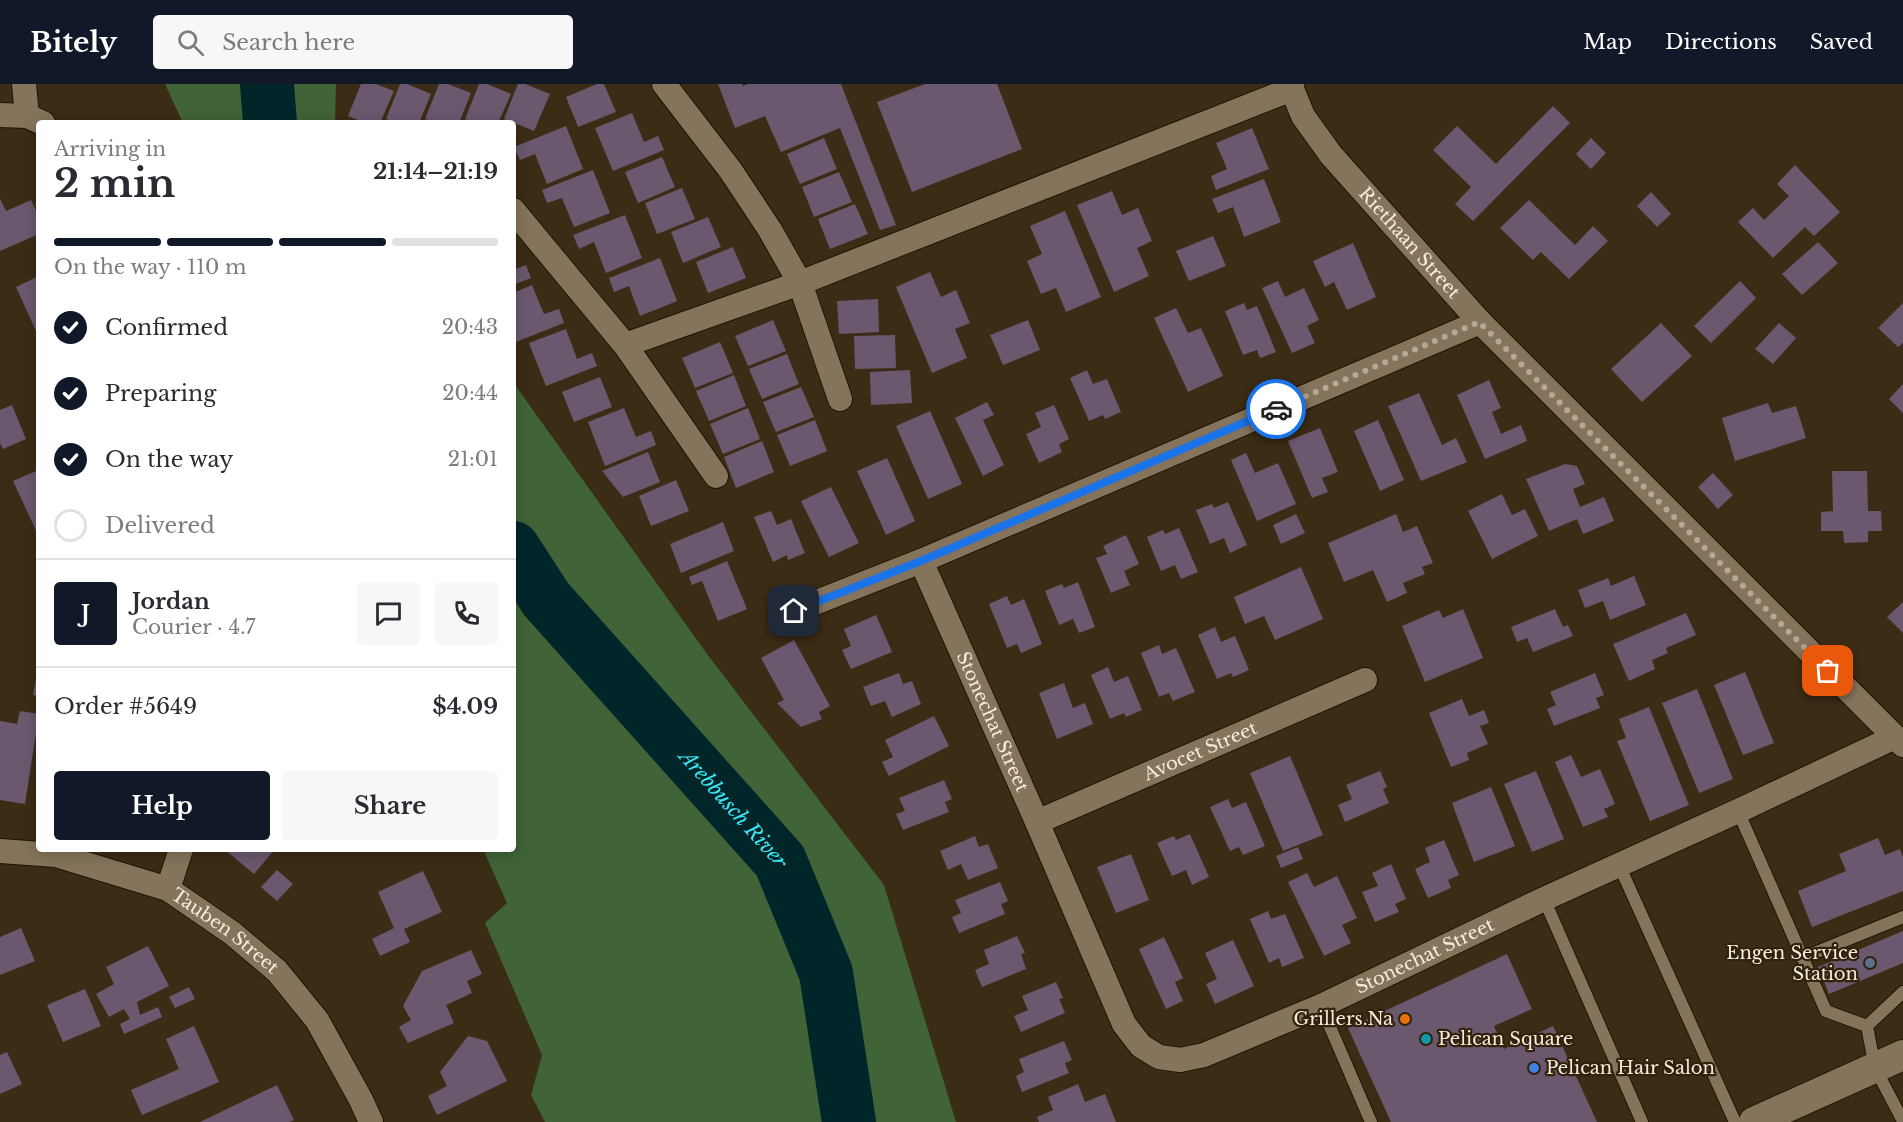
<!DOCTYPE html>
<html lang="en">
<head>
<meta charset="utf-8">
<style>
  body { margin:0; font-family:"Libre Baskerville",serif; background:#f7f7f7; color:#2b2b33; height:100vh; display:flex; flex-direction:column; font-size:22px; white-space:nowrap }
  * { box-sizing:border-box; margin:0 }
  p { font-size:20px; color:#7c7c81 }
  .icon { flex:none; width:33px; height:33px; fill:none; stroke:currentColor; stroke-width:2; stroke-linecap:round; stroke-linejoin:round }
  .map { position:relative; flex:1; overflow:hidden }
  .side { position:absolute; left:36px; top:36px; width:480px; height:732px; display:flex; flex-direction:column; background:#fff; border-radius:6px; box-shadow:0 3px 15px #0003 }
  .side>* { flex:none }
  .pin { position:absolute; display:grid; place-items:center; width:51px; height:51px; color:#fff; margin:-26px; border-radius:12px; box-shadow:0 3px 9px #0006 }
  .courier { position:absolute; display:grid; place-items:center; width:60px; height:60px; margin:-30px; border:4px solid #1a73e8; border-radius:50%; background:#fff; color:#222; box-shadow:0 2px 8px #0007 }
  .headline em { font-style:normal; font-weight:700 }
  .headline div { display:flex; flex-direction:column-reverse }
  .headline { display:flex; align-items:center; justify-content:space-between; height:102px; padding:0 18px }
  h1 { font-size:39px; font-weight:700; line-height:45px }
  .bar { display:grid; grid-template-columns:repeat(4,1fr); gap:9px 6px; align-content:center; height:72px; padding:0 18px }
  .bar i { height:8px; border-radius:4px; background:#e1e1e2 }
  .bar .active { background:#111827 }
  .bar p { grid-column:span 4 }
  .line { display:flex; align-items:center; gap:15px; padding:0 18px; border-top:2px solid #e1e1e2 }
  .line div { flex:1 }
  .round { display:grid; place-items:center; flex:none; width:63px; height:63px; border-radius:6px; background:#f7f7f7 }
  ol { padding:0 18px; list-style:none }
  li { display:flex; align-items:center; gap:18px; height:66px }
  li p { margin-inline-start:auto }
  li .icon { padding:6px; border-radius:50%; background:#111827; color:#fff; stroke-width:4 }
  li:last-child { color:#7c7c81 }
  li i { width:33px; height:33px; border:3px solid #e1e1e2; border-radius:50% }
  .cta { display:flex; gap:12px; margin-top:auto; padding:12px 18px }
  .cta a { flex:1; height:69px; border-radius:6px; background:#111827; color:#fff; font-size:24px; font-weight:700; line-height:69px; text-align:center }
  .cta a+a { background:#f7f7f7; color:#2b2b33 }
  header { display:flex; align-items:center; gap:36px; box-sizing:border-box; height:84px; padding:0 30px; background:#111827; color:#fff }
  header strong { font-size:28px }
  nav { display:flex; gap:33px; margin-inline-start:auto; font-size:21px }
  .search { width:420px; height:54px; background:#f7f7f7; display:flex; align-items:center; gap:15px; box-sizing:border-box; padding:0 21px; border-radius:6px; color:#7c7c81; font-size:22px }
  .map>svg:first-child { display:block }
  .green { fill:#406337 }
  .lines { fill:none; stroke-linecap:round; stroke-linejoin:round }
  .river { stroke:#002629; stroke-width:54 }
  .building { fill:#6a586f }
  .service-casing { stroke:#221400; stroke-width:14 }
  .minor-casing { stroke:#221400; stroke-width:26 }
  .tertiary-casing { stroke:#221400; stroke-width:32 }
  .service { stroke:#85745b; stroke-width:12 }
  .minor { stroke:#85745b; stroke-width:24 }
  .tertiary { stroke:#85745b; stroke-width:30 }
  .done { stroke:#b4a897; stroke-width:6; stroke-dasharray:0 10.8 }
  .route { stroke:#1a73e8; stroke-width:8 }
  .service-dot { fill:#5c6f8a; stroke:#31220b; stroke-width:2 }
  .food-dot { fill:#e8710a; stroke:#31220b; stroke-width:2 }
  .culture-dot { fill:#0f9aa8; stroke:#31220b; stroke-width:2 }
  .shop-dot { fill:#3f7fe0; stroke:#31220b; stroke-width:2 }
  .labels { text-anchor:middle; dominant-baseline:central; stroke-width:4.5; stroke-linejoin:round; paint-order:stroke }
  .street-label { font-size:18px; fill:#f5ebdd; stroke:#31220b }
  .poi-label { font-size:18px; fill:#f5ebdd; stroke:#31220b; text-anchor:end }
  .water-label { font-size:20px; font-style:italic; fill:#3ae7f5; stroke:#31220b }
</style>
</head>
<body>
<header>
<strong>Bitely</strong>
<div class="search"><svg class="icon" aria-label="search" viewBox="0 0 24 24"><circle cx="10" cy="10" r="6"/><path d="M15 15l6 6"/></svg>Search here</div>
<nav><a>Map</a><a>Directions</a><a>Saved</a></nav>
</header>
<div class="map">
<svg width="1903" height="1038" viewBox="0 0 1903 1038">
  <rect width="100%" height="100%" fill="#3b2c15"/>
  <path class="green" d="M165 0H336L335 39H183Z
    M513 298 707 570 884 801 956 1038H545L531 1011 542 971 485 839 507 819 483 765H513Z"/>
  <g class="lines">
    <g class="river">
      <path d="M267 0 270 39"/>
      <path id="s1" d="M513 464 546 515 780 777 826 889 849 1038"/>
    </g>
  </g>
  <path class="building" d="M361 0H376L394 7 380 39H365L348 32Z
    M400 0H407L431 10 419 39H396L386 35Z
    M439 0H448L471 9 459 39H436L425 35Z
    M479 0H487L511 10 498 39H475L465 35Z
    M518 0H525L550 10 534 47 504 35Z
    M597 0H604L616 28 578 43 566 13Z
    M718 0H742L743 2 748 0H841L896 141 880 146 840 44 781 68 765 32 735 44Z
    M925 0H997L1022 65 912 108 877 18Z
    M1553 22 1570 39 1473 137 1455 120 1471 103 1433 66 1457 42 1496 80Z
    M632 29 644 58 658 52 664 66 613 87 595 44Z
    M566 42 583 85 547 100 535 70 520 76 514 63Z
    M1252 44 1269 85 1216 106 1211 92 1227 85 1216 59Z
    M824 54 837 85 800 100 787 70Z
    M1591 54 1606 69 1591 85 1576 70Z
    M662 73 675 103 638 119 625 88Z
    M1795 81 1840 128 1814 152 1805 143 1773 174 1738 138 1753 124 1764 136 1789 112 1777 100Z
    M593 86 610 129 574 143 562 114 547 119 542 106Z
    M839 88 852 118 814 133 802 103Z
    M1264 95 1281 138 1244 153 1233 123 1218 129 1212 115Z
    M682 104 695 135 657 150 645 119Z
    M1112 107 1122 131 1138 124 1152 157 1137 164 1149 192 1114 208 1077 121Z
    M1651 108 1671 130 1657 143 1637 122Z
    M0 115 6 127 31 116 39 133V150L0 167Z
    M1529 116 1575 161 1593 142 1608 157 1569 195 1541 168 1533 176 1500 144Z
    M855 120 868 150 830 165 818 135Z
    M1065 127 1101 213 1066 228 1056 204 1041 210 1027 177 1042 170 1030 142Z
    M625 131 642 174 606 189 594 158 579 165 573 151Z
    M708 133 721 163 683 179 671 148Z
    M1213 152 1226 182 1189 197 1176 167Z
    M1818 158 1838 179 1802 211 1782 190Z
    M1353 159 1376 213 1347 226 1334 198 1325 203 1313 177Z
    M733 163 746 194 708 209 696 178Z
    M660 174 677 217 640 232 629 202 614 208 609 194Z
    M526 181 531 194 513 201V186Z
    M930 188 941 213 956 206 970 239 955 245 967 274 932 289 896 203Z
    M39 192V246L36 247 16 203Z
    M1278 197 1285 213 1304 204 1319 236 1307 242 1315 259 1292 269 1262 204Z
    M1740 197 1756 214 1711 259 1694 242Z
    M532 201 544 230 559 225 564 239 513 259V209Z
    M878 215 879 248 839 250 837 217Z
    M1244 219 1247 226 1257 222 1276 268 1260 274 1257 266 1243 271 1225 227Z
    M1903 219V259L1898 263 1878 244Z
    M1176 224 1188 249 1201 244 1223 292 1188 308 1154 234Z
    M773 236 786 267 748 282 735 252Z
    M1028 236 1040 266 1003 281 990 251Z
    M1661 239 1692 272 1642 318 1611 285Z
    M1779 239 1796 254 1773 280 1755 265Z
    M566 245 577 275 592 269 597 282 546 302 529 259Z
    M895 251 896 284 855 285 854 252Z
    M720 258 733 289 695 304 682 274Z
    M787 270 799 300 762 315 749 285Z
    M910 286 912 319 871 321 870 288Z
    M1087 286 1093 300 1107 295 1121 328 1105 335 1103 331 1089 337 1070 294Z
    M734 291 746 322 709 337 696 307Z
    M600 293 612 323 574 338 562 308Z
    M1489 296 1501 324 1492 328 1501 350 1521 341 1527 357 1485 375 1457 311Z
    M1903 300V329L1889 315Z
    M801 303 814 333 776 348 763 318Z
    M1419 309 1442 361 1456 354 1467 378 1421 397 1388 322Z
    M987 318 994 331 983 336 1004 381 983 392 955 334Z
    M1768 319 1772 329 1796 322 1806 354 1735 377 1722 334Z
    M12 321 26 355 3 365 0 359V326Z
    M1054 321 1069 355 1059 360 1062 368 1039 379 1026 350 1041 343 1035 329Z
    M624 324 636 353 651 347 656 361 605 382 588 338Z
    M748 324 760 355 723 370 710 340Z
    M930 327 962 400 928 415 896 342Z
    M815 336 827 367 790 382 777 351Z
    M1378 336 1404 396 1380 407 1354 347Z
    M1320 344 1338 388 1322 394 1328 408 1312 414 1288 357Z
    M762 357 774 388 736 404 724 373Z
    M648 368 660 398 623 413 602 387Z
    M1246 369 1255 389 1278 379 1296 420 1257 437 1231 376Z
    M887 374 915 437 886 451 857 387Z
    M1565 380 1577 382 1585 400 1573 405 1580 423 1604 413 1614 437 1583 450 1577 435 1549 447 1526 395Z
    M36 387 39 394V453L13 397Z
    M1832 387H1867L1868 427H1881L1882 447H1868V458L1844 459 1843 447H1821V428L1833 427Z
    M1713 389 1733 411 1718 425 1698 403Z
    M676 396 689 427 651 442 639 412Z
    M831 403 859 459 829 473 801 417Z
    M1502 410 1512 431 1525 425 1538 452 1492 475 1468 427Z
    M1228 418 1247 461 1230 469 1224 454 1210 460 1196 426 1212 420 1214 424Z
    M771 427 777 441 791 435 805 469 788 476 787 471 773 478 754 433Z
    M1296 430 1305 449 1281 460 1273 441Z
    M1396 430 1403 448 1417 442 1433 479 1422 483 1425 490 1403 499 1407 509 1387 518 1373 486 1344 498 1328 459Z
    M723 438 734 467 681 489 670 460Z
    M1179 444 1198 488 1181 495 1175 481 1161 487 1147 453 1163 446 1165 450Z
    M1126 451 1139 480 1124 487 1130 501 1111 509 1096 474 1107 470 1103 462Z
    M727 477 747 525 718 537 702 497 692 501 689 493Z
    M1301 483 1323 535 1275 556 1264 532 1245 540 1234 513Z
    M1634 492 1646 521 1610 536 1603 517 1585 524 1578 506 1608 494 1611 502Z
    M1078 498 1095 543 1079 549 1073 535 1059 541 1045 507 1062 500 1064 504Z
    M1007 512 1011 521 1024 515 1042 560 1021 569 1017 560 1007 564 989 520Z
    M1903 518V549L1887 533Z
    M1463 525 1483 574 1425 598 1402 542 1439 526 1443 534Z
    M1555 525 1563 543 1568 541 1573 552 1533 568 1527 554 1517 558 1511 543Z
    M1686 529 1696 551 1666 564 1668 569 1652 576 1655 585 1629 597 1613 560Z
    M876 531 892 568 851 585 842 566 851 562 844 545Z
    M1215 543 1221 558 1235 552 1249 586 1233 593 1231 589 1217 595 1198 551Z
    M794 556 830 622 819 628 822 635 801 643 777 619 784 616 761 574Z
    M1159 561 1162 570 1176 564 1195 608 1173 617 1169 609 1159 613 1141 569Z
    M1108 583 1114 598 1128 592 1142 626 1126 633 1124 629 1110 635 1091 591Z
    M38 585H39V612L33 611Z
    M1745 588 1774 659 1743 671 1714 601Z
    M899 589 903 600 912 597 921 620 892 633 885 617 871 622 863 603Z
    M1595 589 1604 611 1596 614 1600 624 1554 642 1547 625 1556 621 1550 608Z
    M1064 599 1073 624 1085 619 1093 640 1057 655 1039 609Z
    M1697 605 1733 695 1699 709 1662 619Z
    M1462 615 1469 632 1484 626 1489 639 1480 642 1488 660 1467 669 1469 676 1451 683 1429 629Z
    M1649 623 1689 721 1650 737 1617 657 1626 654 1619 635Z
    M20 627 39 630 25 720 0 716V637L17 640Z
    M934 632 949 662 889 692 882 678 893 673 885 656Z
    M1571 671 1581 693 1600 685 1615 720 1604 725 1608 733 1583 743 1555 678Z
    M1290 672 1323 751 1283 767 1250 689Z
    M1380 687 1387 703 1383 705 1389 719 1345 738 1338 721 1352 715 1346 701Z
    M1536 687 1564 755 1532 768 1504 700Z
    M944 696 952 715 945 718 949 728 903 746 896 730 905 727 899 714Z
    M1491 703 1515 762 1474 778 1452 719Z
    M1228 715 1232 724 1246 718 1265 762 1243 771 1239 763 1230 767 1210 723Z
    M1190 750 1209 793 1192 801 1186 786 1172 792 1157 759 1174 752 1176 756Z
    M975 752 979 763 988 760 998 784 968 796 961 780 948 786 940 767Z
    M1878 754 1885 771 1900 765 1903 773V807L1812 843 1798 807 1846 787 1839 770Z
    M1444 756 1459 791 1448 796 1451 804 1428 814 1415 785 1430 778 1425 764Z
    M1298 763 1303 775 1281 784 1276 772Z
    M224 765H275L254 790Z
    M1131 770 1149 816 1116 829 1097 783Z
    M1391 780 1406 815 1395 820 1399 828 1375 838 1362 808 1378 802 1372 789Z
    M277 786 293 800 277 817 261 803Z
    M423 787 442 828 404 845 410 858 380 872 372 855 394 844 378 808Z
    M1307 789 1314 803 1337 792 1357 834 1342 841 1351 859 1324 872 1288 798Z
    M1000 798 1008 817 1001 820 1005 830 959 849 952 833 961 829 955 816Z
    M1268 827 1271 835 1285 830 1304 874 1282 883 1279 874 1269 879 1250 835Z
    M21 844 35 877 0 891V853Z
    M1903 847V879L1829 910 1818 883Z
    M1017 852 1025 869 1021 870 1026 885 982 903 975 886 989 880 984 866Z
    M1164 853 1183 894 1175 898 1183 917 1166 925 1139 865Z
    M1233 856 1254 902 1215 920 1206 900 1217 895 1205 869Z
    M148 862 169 902 137 918 140 931 158 923 162 933 124 950 120 940 130 935 124 925 109 933 96 910 114 900 106 883Z
    M471 866 482 890 467 897 472 909 446 921 454 939 408 959 399 943 411 936 403 922 422 887Z
    M1507 870 1532 925 1494 942 1504 965 1553 942 1597 1038H1391L1348 944Z
    M1056 898 1063 914 1059 915 1065 929 1021 948 1014 932 1028 926 1022 912Z
    M189 903 195 915 175 924 169 913Z
    M85 905 101 942 63 958 47 921Z
    M194 942 219 998 142 1031 131 1006 179 985 166 955Z
    M468 952 487 957 507 997 437 1031 428 1012 447 1002 440 988Z
    M1064 957 1072 976 1065 979 1069 989 1022 1008 1016 992 1024 988 1019 975Z
    M7 968 22 1000 0 1010V971Z
    M1078 1000 1085 1018 1105 1010 1116 1038H1039L1037 1033 1053 1026 1048 1013Z
    M277 1001 294 1036 289 1038H200Z"/>
  <g class="lines">
    <defs>
      <path id="service" d="M1738 727 1826 927 1867 942 1903 908
        M1619 781 1735 1038
        M1544 815 1642 1038
        M1802 874 1903 833
        M1321 922 1371 1038
        M1867 942 1875 984 1903 1037"/>
      <g id="minor">
        <path d="M24 0 27 32"/>
        <path d="M664 0 731 87 770 146 800 199 840 315"/>
        <path id="s2" d="M1292 0V5L1303 32 1331 71 1480 238 1903 661"/>
        <path d="M0 31 27 32 43 39"/>
        <path d="M513 126 625 261 716 392"/>
        <path d="M625 261 800 199 1292 5"/>
        <path id="s3" d="M921 477 1037 738 1124 940 1141 962 1159 973 1180 976 1204 971 1321 922 1544 815 1738 727 1895 653"/>
        <path d="M794 527 921 477 1480 238"/>
        <path id="s4" d="M1037 738 1365 596"/>
        <path id="s5" d="M0 767 56 771 168 805 232 849 277 887 317 936 361 1016 371 1038"/>
        <path d="M168 805 181 765"/>
      </g>
      <path id="tertiary" d="M1754 1038 1903 971"/>
    </defs>
    <use href="#service" class="service-casing"/>
    <use href="#minor" class="minor-casing"/>
    <use href="#tertiary" class="tertiary-casing"/>
    <use href="#service" class="service"/>
    <use href="#minor" class="minor"/>
    <use href="#tertiary" class="tertiary"/>
  </g>
  <g class="lines">
    <path class="done" d="M1276 325 1479 238 1828 587"/>
    <path class="route" d="M794 527 921 477 1276 325"/>
  </g>
  <circle class="service-dot" cx="1870" cy="879" r="6"/>
  <circle class="food-dot" cx="1405" cy="935" r="6"/>
  <circle class="culture-dot" cx="1426" cy="955" r="6"/>
  <circle class="shop-dot" cx="1534" cy="984" r="6"/>
  <g class="labels">
    <g class="street-label">
      <text stroke="none"><textPath href="#s2" startOffset="200">Riethaan Street</textPath></text>
      <text stroke="none"><textPath href="#s3" startOffset="176">Stonechat Street</textPath></text>
      <text stroke="none"><textPath href="#s4" startOffset="178">Avocet Street</textPath></text>
      <text stroke="none"><textPath href="#s5" startOffset="244">Tauben Street</textPath></text>
      <text stroke="none"><textPath href="#s3" startOffset="842">Stonechat Street</textPath></text>
    </g>
    <g class="poi-label">
      <text x="1858" y="869">Engen Service<tspan x="1858" dy="21">Station</tspan></text>
      <text x="1393" y="935">Grillers.Na</text>
      <text x="1438" y="955" text-anchor="start">Pelican Square</text>
      <text x="1546" y="984" text-anchor="start">Pelican Hair Salon</text>
    </g>
    <g class="water-label">
      <text stroke="none"><textPath href="#s1" startOffset="342">Arebbusch River</textPath></text>
    </g>
  </g>
</svg>
<div class="pin" style="left:1828px;top:587px;background:#ea580c"><svg class="icon" aria-label="bag" viewBox="0 0 24 24"><path d="M5 8h14l-1 12H6zM9 8a3 3 0 0 1 6 0"/></svg></div>
<div class="pin" style="left:794px;top:527px;background:#1f2937"><svg class="icon" aria-label="home" viewBox="0 0 24 24"><path d="M3 11l9-7 9 7M6 9v11h12V9"/></svg></div>
<div class="courier" style="left:1276px;top:325px"><svg class="icon" aria-label="car" viewBox="0 0 24 24"><path d="M5 17H2v-5l4-1 3-4h7l3 4 3 1v5h-3M9 17h6M6 11h13"/><circle cx="7" cy="17" r="2"/><circle cx="17" cy="17" r="2"/></svg></div>
<section class="side">
<div class="headline"><div><h1>2 min</h1><p>Arriving in</p></div><em>21:14–21:19</em></div>
<div class="bar"><i class="active"></i><i class="active"></i><i class="active"></i><i></i><p>On the way · 110 m</p></div>
<ol>
<li><svg class="icon" aria-label="check" viewBox="0 0 24 24"><path d="M5 12l5 5 9-10"/></svg>Confirmed<p>20:43</p></li>
<li><svg class="icon" aria-label="check" viewBox="0 0 24 24"><path d="M5 12l5 5 9-10"/></svg>Preparing<p>20:44</p></li>
<li><svg class="icon" aria-label="check" viewBox="0 0 24 24"><path d="M5 12l5 5 9-10"/></svg>On the way<p>21:01</p></li>
<li><i></i>Delivered</li>
</ol>
<div class="line" style="height:108px"><b class="round" style="background:#111827;color:#fff">J</b><div><b>Jordan</b><p>Courier · 4.7</p></div><a class="round"><svg class="icon" aria-label="chat" viewBox="0 0 24 24"><path d="M4 5h16v11H9l-5 4z"/></svg></a><a class="round"><svg class="icon" aria-label="phone" viewBox="0 0 24 24"><path d="M5 4h4l2 5-3 2q2 4 5 5l2-3 5 2v4C11 20 4 13 5 4z"/></svg></a></div>
<div class="line" style="height:78px"><div>Order #5649</div><b>$4.09</b></div>
<div class="cta"><a>Help</a><a>Share</a></div>
</section>
</div>
</body>
</html>
